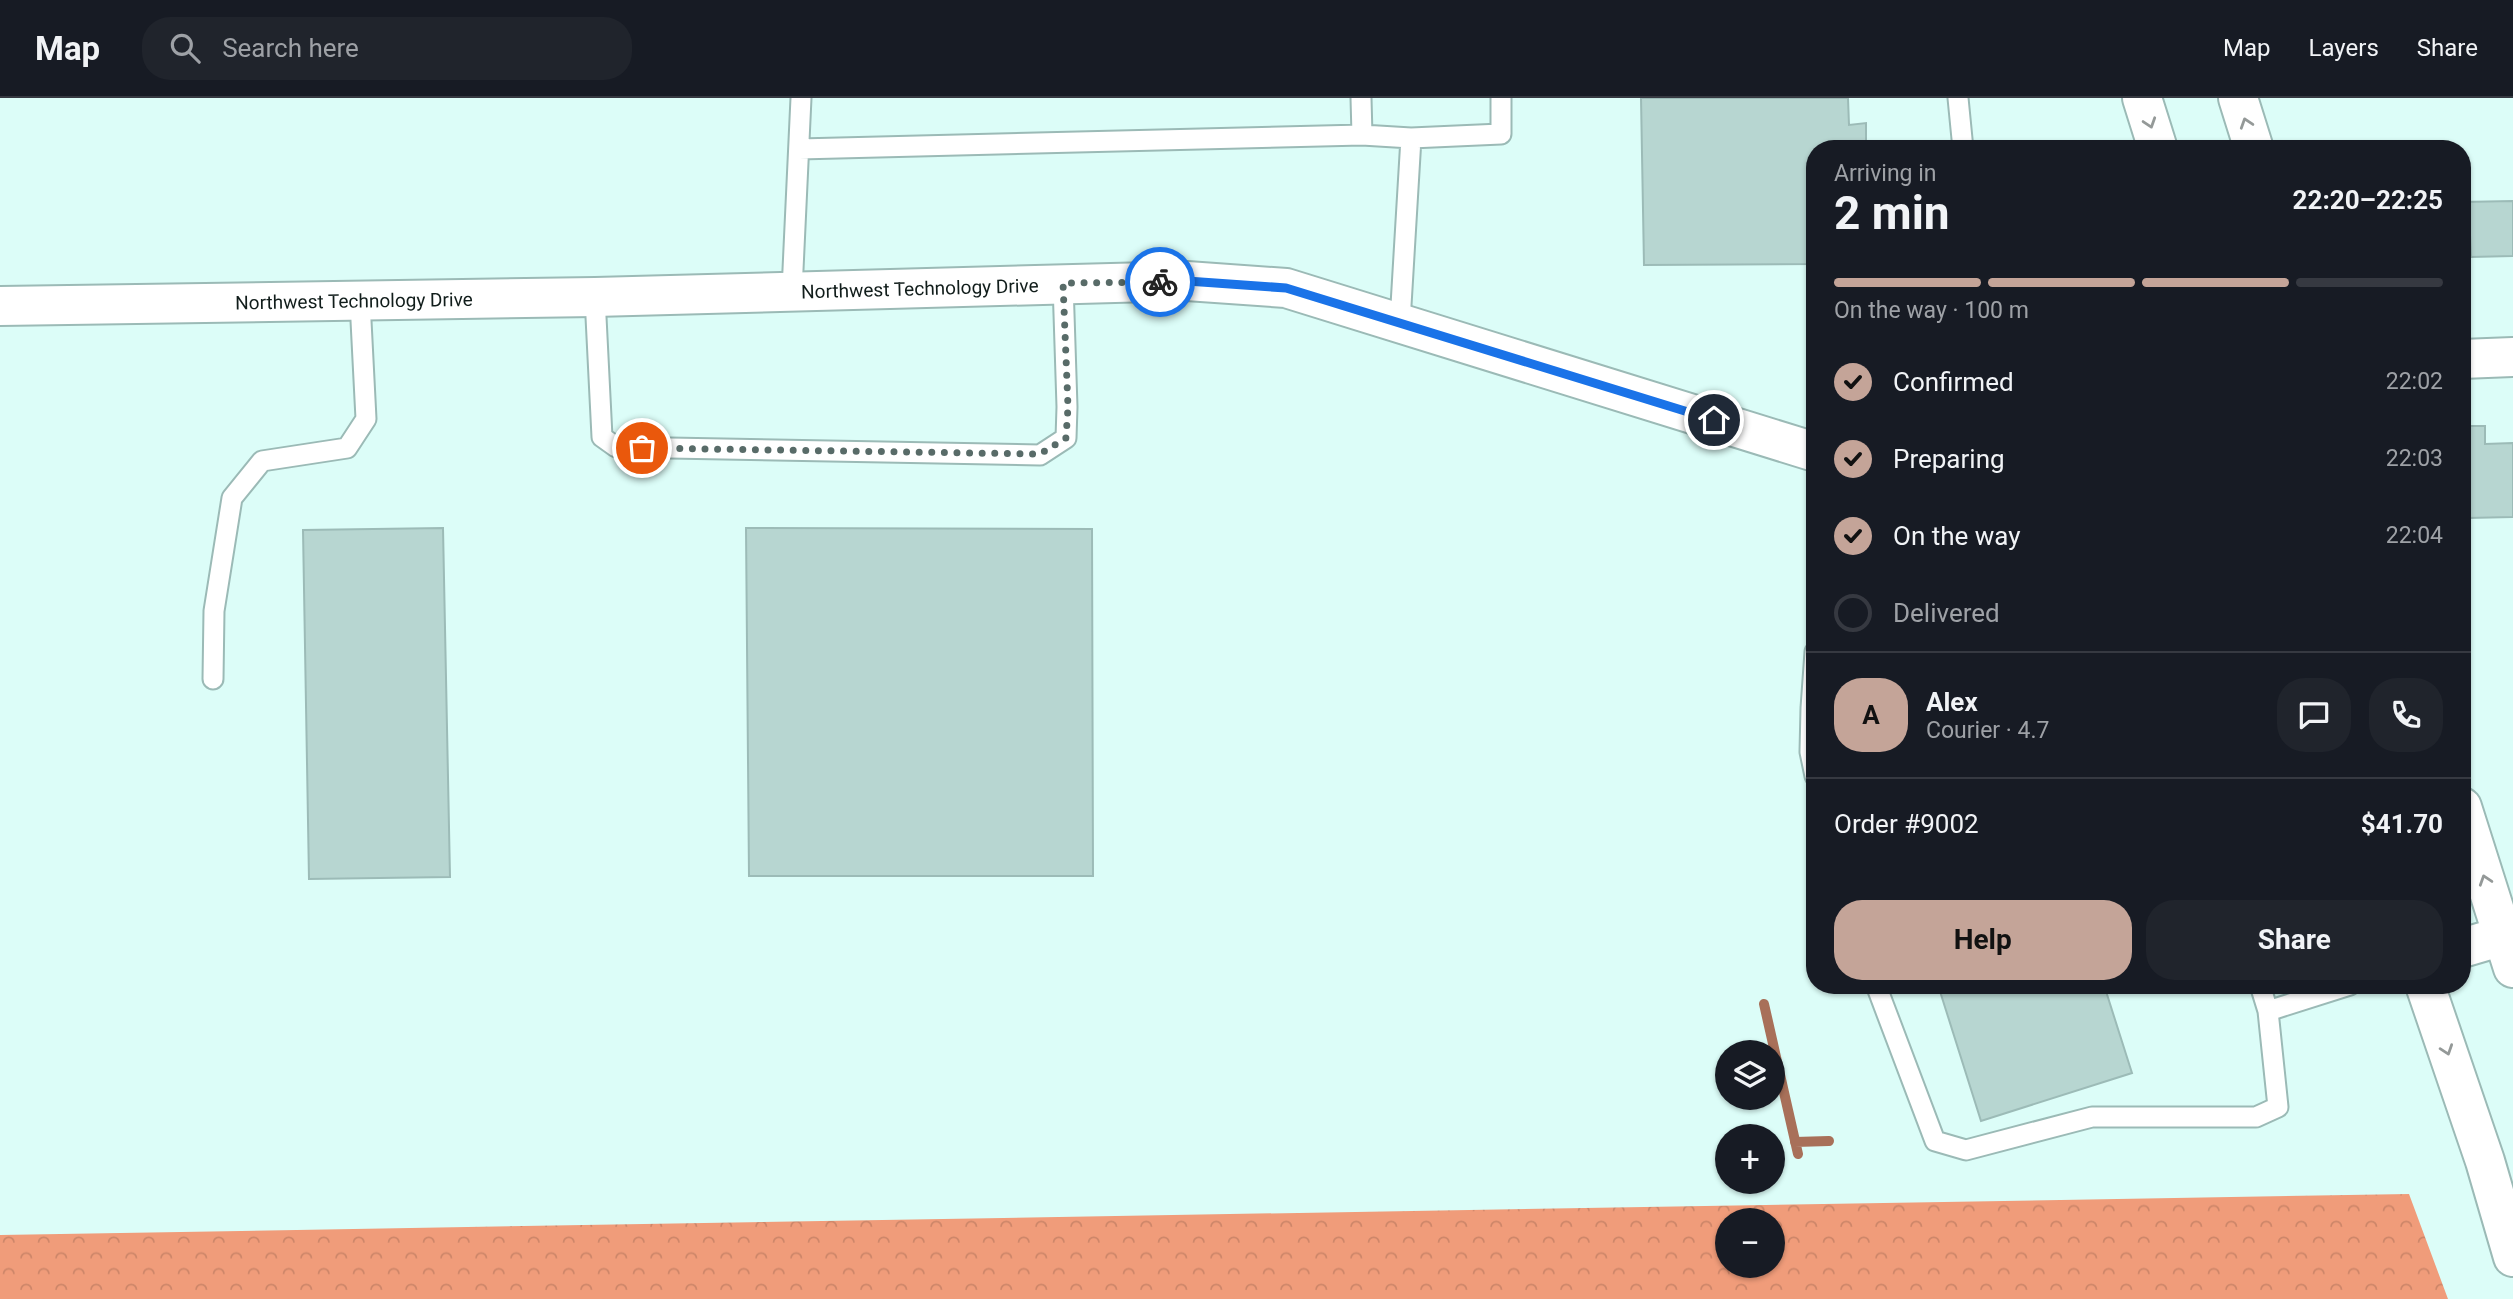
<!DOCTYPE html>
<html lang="en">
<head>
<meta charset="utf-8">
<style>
  body { margin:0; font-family:Roboto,sans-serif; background:#20242c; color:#f1f3f6; height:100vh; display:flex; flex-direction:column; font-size:26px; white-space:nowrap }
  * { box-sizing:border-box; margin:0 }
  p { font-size:23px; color:#9ea1a6 }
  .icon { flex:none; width:38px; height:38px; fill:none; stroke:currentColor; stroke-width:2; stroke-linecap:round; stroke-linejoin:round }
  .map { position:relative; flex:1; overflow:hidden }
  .details { position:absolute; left:1806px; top:42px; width:665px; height:854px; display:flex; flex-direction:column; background:#171b24; border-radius:28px; box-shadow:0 2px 5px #0004 }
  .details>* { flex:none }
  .buttons { position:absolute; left:1715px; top:942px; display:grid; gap:14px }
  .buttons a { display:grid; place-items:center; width:70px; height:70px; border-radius:50%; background:#171b24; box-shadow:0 2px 5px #0004; font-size:35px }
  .pin { position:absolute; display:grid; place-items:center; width:60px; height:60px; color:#fff; margin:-30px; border:4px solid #fff; border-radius:50%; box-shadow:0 2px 7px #0007 }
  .courier { position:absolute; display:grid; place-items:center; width:70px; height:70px; margin:-35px; border:5px solid #1a73e8; border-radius:50%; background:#fff; color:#222; box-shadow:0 2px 9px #0007 }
  .head em { font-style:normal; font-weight:700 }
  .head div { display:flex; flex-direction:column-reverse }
  .head { display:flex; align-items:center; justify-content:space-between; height:119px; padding:0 28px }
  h1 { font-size:46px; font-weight:700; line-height:52px }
  .bar { display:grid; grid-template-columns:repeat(4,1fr); gap:10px 7px; align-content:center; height:84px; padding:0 28px }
  .bar i { height:9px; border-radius:5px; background:#363941 }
  .bar .current { background:#c4a498 }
  .bar p { grid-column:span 4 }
  .line { display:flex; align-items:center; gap:18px; padding:0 28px; border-top:2px solid #363941 }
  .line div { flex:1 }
  .round { display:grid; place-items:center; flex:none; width:74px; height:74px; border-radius:28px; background:#20242c }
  ol { padding:0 28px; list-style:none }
  li { display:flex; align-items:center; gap:21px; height:77px }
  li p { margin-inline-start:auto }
  li .icon { padding:7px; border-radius:50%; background:#c4a498; color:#111; stroke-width:4 }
  li:last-child { color:#9ea1a6 }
  li i { width:38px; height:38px; border:4px solid #363941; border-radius:50% }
  .cta { display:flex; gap:14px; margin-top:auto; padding:14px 28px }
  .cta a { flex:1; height:80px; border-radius:28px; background:#c4a498; color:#111; font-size:28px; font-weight:700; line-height:80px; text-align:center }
  .cta a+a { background:#20242c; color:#f1f3f6 }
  header { display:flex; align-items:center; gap:42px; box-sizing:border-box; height:98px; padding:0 35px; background:#171b24; border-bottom:2px solid #363941 }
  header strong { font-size:33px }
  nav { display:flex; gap:38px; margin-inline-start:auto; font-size:24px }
  .search { width:490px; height:63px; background:#20242c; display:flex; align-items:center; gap:18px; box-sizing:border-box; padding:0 24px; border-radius:28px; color:#9ea1a6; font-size:26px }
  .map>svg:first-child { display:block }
  .forest { fill:url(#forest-crowns); fill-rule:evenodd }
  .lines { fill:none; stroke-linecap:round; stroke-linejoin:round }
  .stream { stroke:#a87059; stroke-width:10 }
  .building { fill:#b7d6d1; stroke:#9cbbb7; stroke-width:2 }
  .service-casing { stroke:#9bbab6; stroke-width:23 }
  .minor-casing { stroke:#9bbab6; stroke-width:42 }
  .tertiary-casing { stroke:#9bbab6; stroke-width:42 }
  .service { stroke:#fff; stroke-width:19 }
  .minor { stroke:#fff; stroke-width:38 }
  .tertiary { stroke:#fff; stroke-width:38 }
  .oneway { stroke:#949998 }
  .done { stroke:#586b68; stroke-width:7; stroke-dasharray:0 12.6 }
  .route { stroke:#1a73e8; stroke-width:9 }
  .labels { text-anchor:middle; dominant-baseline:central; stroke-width:7; stroke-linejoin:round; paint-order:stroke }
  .street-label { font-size:19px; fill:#111d1b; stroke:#fff }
</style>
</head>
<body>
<header>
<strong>Map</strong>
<div class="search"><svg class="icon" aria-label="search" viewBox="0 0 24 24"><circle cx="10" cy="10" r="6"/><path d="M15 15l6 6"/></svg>Search here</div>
<nav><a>Map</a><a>Layers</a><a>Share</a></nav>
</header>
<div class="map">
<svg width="2513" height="1201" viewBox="0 0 2513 1201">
  <defs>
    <pattern id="forest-crowns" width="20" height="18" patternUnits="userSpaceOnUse" patternTransform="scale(1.75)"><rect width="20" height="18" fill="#f09c7a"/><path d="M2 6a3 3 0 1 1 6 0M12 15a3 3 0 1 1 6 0" fill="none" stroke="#cd8669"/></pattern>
  </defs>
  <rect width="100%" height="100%" fill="#dcfdf8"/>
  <path class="forest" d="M2409 1096 2448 1201H0V1137ZM1727 1122H1773V1167H1727Z"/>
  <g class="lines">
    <path class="stream" d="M1764 906 1798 1056
      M1795 1044 1829 1043"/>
  </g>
  <path class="building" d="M1641 0H1848L1849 27 1866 25V51H1815V166L1644 167Z
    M2513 103V158L2471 159 2470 137H2462V104Z
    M2464 328H2485V346L2513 345V419L2468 420Z
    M443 430 450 779 309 781 303 432Z
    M746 430 1092 431 1093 778H749Z
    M1938 887H2104L2132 975 1981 1023Z"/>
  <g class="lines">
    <defs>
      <path id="service" d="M1361 0 1362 37 1411 40 1400 224
        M1958 0 1963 51
        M1411 40 1501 36V0
        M799 51 1362 37
        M792 193 801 0
        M595 199 602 339 616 349 1040 357 1066 340 1067 309 1063 185
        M1815 554 1811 610H1815
        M213 581 214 513 232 400 262 363 347 350 366 321 360 203
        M1811 610 1810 654 1815 678
        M1876 887 1935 1043 1966 1052 2092 1019H2256L2278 1009 2268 913
        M2260 887 2268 913 2350 887"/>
      <g id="minor">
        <path id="s1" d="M0 208 595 199 1187 183 1286 190 1815 354"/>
        <path d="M2462 261 2513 259"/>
        <path d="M2462 850 2513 835"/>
      </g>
      <path id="tertiary" d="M2142 0 2158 51
        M2238 0 2254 51
        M2462 709 2513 870
        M2425 887 2485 1063 2513 1159"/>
    </defs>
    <use href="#service" class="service-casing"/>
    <use href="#minor" class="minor-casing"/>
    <use href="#tertiary" class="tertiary-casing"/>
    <use href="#service" class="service"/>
    <use href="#minor" class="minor"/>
    <use href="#tertiary" class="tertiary"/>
  </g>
  <defs><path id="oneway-chevron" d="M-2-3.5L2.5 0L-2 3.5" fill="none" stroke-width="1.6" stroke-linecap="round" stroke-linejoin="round" transform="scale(1.75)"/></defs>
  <g class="oneway">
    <use href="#oneway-chevron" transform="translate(2150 25) rotate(72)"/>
    <use href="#oneway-chevron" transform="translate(2246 25) rotate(-108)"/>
    <use href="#oneway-chevron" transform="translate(2485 782) rotate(-108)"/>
    <use href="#oneway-chevron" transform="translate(2447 952) rotate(71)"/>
  </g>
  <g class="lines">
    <path class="done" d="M642 350 1040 356 1066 340 1068 309 1063 185 1160 184"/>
    <path class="route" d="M1160 184 1187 183 1286 190 1714 322"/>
  </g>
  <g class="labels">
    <g class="street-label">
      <text stroke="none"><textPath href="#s1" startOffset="920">Northwest Technology Drive</textPath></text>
      <text stroke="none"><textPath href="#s1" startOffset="354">Northwest Technology Drive</textPath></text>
    </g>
  </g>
</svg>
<div class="buttons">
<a><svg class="icon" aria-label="layers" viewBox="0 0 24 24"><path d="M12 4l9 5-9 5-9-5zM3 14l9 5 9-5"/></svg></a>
<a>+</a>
<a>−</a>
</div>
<div class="pin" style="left:642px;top:350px;background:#ea580c"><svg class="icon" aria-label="bag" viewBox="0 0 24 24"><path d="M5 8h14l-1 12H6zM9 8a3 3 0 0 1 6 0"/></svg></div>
<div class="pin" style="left:1714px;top:322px;background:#1f2937"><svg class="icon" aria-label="home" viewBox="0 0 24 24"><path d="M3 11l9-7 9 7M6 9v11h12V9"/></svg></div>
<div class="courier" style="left:1160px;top:184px"><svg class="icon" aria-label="bike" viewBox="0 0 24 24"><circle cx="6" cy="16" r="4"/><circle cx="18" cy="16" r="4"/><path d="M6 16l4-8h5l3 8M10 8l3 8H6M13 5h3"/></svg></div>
<section class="details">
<div class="head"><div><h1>2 min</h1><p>Arriving in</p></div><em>22:20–22:25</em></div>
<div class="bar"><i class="current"></i><i class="current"></i><i class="current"></i><i></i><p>On the way · 100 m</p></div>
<ol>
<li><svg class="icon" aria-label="check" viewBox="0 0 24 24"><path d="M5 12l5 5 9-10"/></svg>Confirmed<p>22:02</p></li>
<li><svg class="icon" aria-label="check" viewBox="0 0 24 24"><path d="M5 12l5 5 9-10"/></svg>Preparing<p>22:03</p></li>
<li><svg class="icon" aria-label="check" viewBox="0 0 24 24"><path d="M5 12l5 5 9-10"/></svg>On the way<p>22:04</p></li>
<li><i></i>Delivered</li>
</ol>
<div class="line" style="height:126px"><b class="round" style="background:#c4a498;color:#111">A</b><div><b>Alex</b><p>Courier · 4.7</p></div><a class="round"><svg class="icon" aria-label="chat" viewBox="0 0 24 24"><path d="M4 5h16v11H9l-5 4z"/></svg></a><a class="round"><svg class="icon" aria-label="phone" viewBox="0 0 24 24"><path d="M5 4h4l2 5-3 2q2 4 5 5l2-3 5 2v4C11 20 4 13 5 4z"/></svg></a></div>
<div class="line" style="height:91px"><div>Order #9002</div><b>$41.70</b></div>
<div class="cta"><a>Help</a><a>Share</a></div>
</section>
</div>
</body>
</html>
